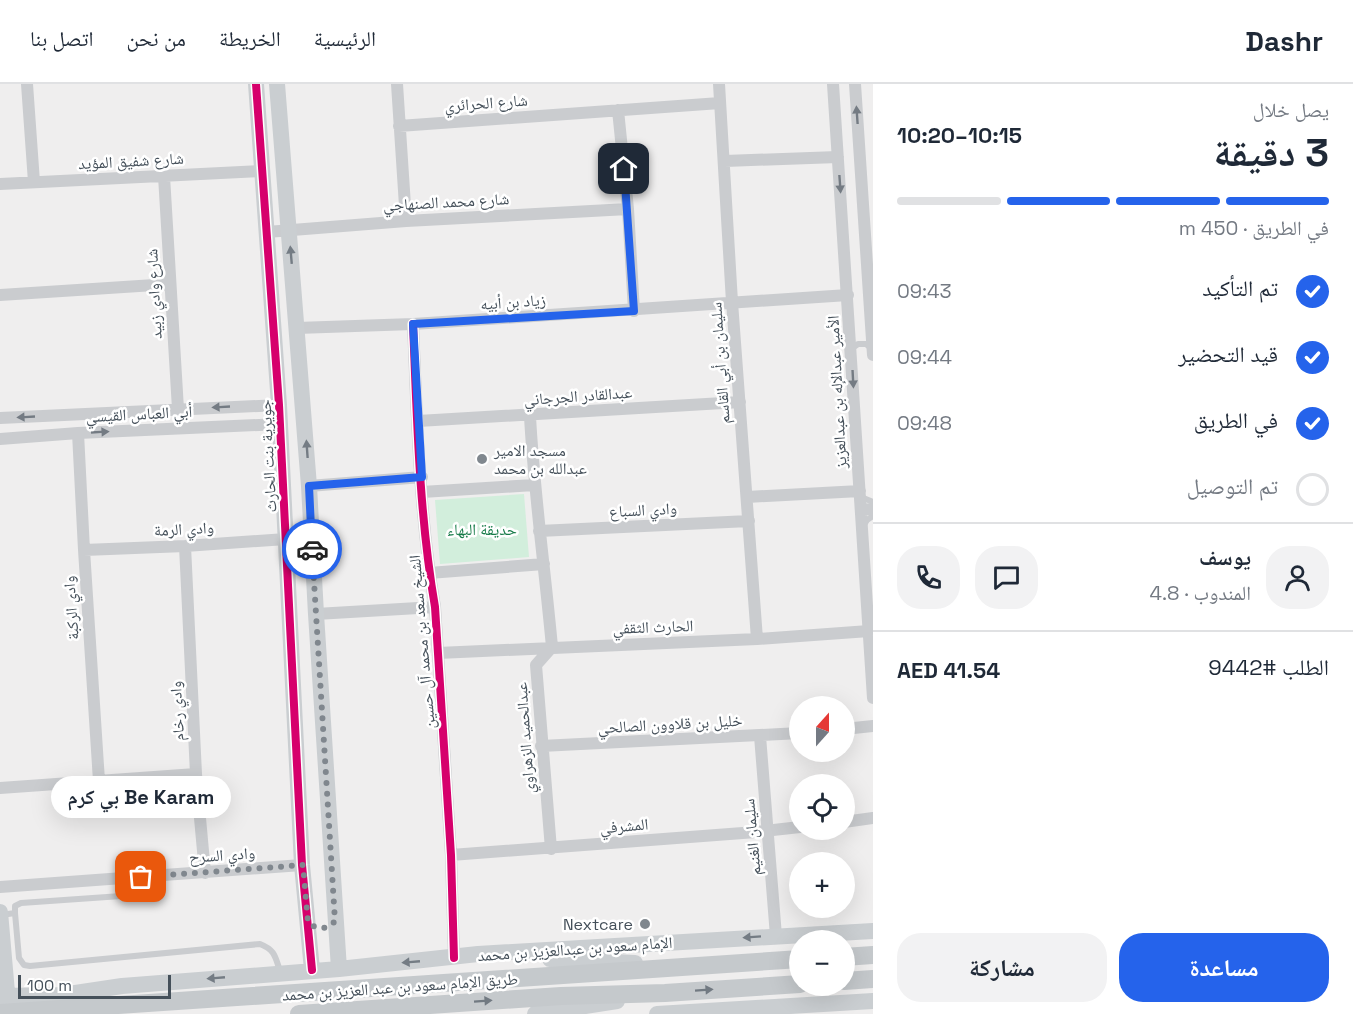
<!DOCTYPE html>
<html lang="ar">
<head>
<meta charset="utf-8">
<style>
  body { margin:0; font-family:"Space Grotesk","Noto Naskh Arabic",sans-serif; background:#f2f2f3; color:#1f2937; direction:rtl; height:100vh; display:flex; flex-direction:column; font-size:22px; white-space:nowrap }
  * { box-sizing:border-box; margin:0 }
  p { font-size:20px; color:#747a83 }
  .icon { flex:none; width:33px; height:33px; fill:none; stroke:currentColor; stroke-width:2; stroke-linecap:round; stroke-linejoin:round }
  .map { position:relative; flex:1; overflow:hidden; direction:ltr }
  .details { display:flex; flex-direction:column; background:#fff; width:480px }
  .details>* { flex:none }
  .needle { width:39px; rotate:21deg }
  .controls { position:absolute; left:789px; top:612px; display:grid; gap:12px }
  .controls a { display:grid; place-items:center; width:66px; height:66px; border-radius:50%; background:#fff; box-shadow:0 6px 24px #0002; font-size:30px }
  .scale { position:absolute; left:18px; bottom:15px; width:153px; box-sizing:border-box; padding-left:6px; border:3px solid #45505a; border-top:0; font-size:16px; line-height:21px; white-space:nowrap; color:#45505a; -webkit-text-stroke:4px #fff; paint-order:stroke }
  .pin { position:absolute; display:grid; place-items:center; width:51px; height:51px; color:#fff; margin:-26px; border-radius:12px; box-shadow:0 3px 9px #0006 }
  .courier { position:absolute; display:grid; place-items:center; width:60px; height:60px; margin:-30px; border:4px solid #2563eb; border-radius:50%; background:#fff; color:#222; box-shadow:0 2px 8px #0007 }
  .bubble { position:absolute; height:42px; border-radius:21px; background:#fff; box-shadow:0 6px 24px #0002; font-size:20px; font-weight:700; line-height:42px; text-align:center; direction:rtl }
  .overview em { font-style:normal; font-weight:700 }
  .overview div { display:flex; flex-direction:column-reverse }
  .overview { display:flex; align-items:center; justify-content:space-between; height:102px; padding:0 24px }
  h1 { font-size:39px; font-weight:700; line-height:45px }
  .bar { display:grid; grid-template-columns:repeat(4,1fr); gap:9px 6px; align-content:center; height:72px; padding:0 24px }
  .bar i { height:8px; border-radius:4px; background:#e0e1e3 }
  .bar .current { background:#2563eb }
  .bar p { grid-column:span 4 }
  .line { display:flex; align-items:center; gap:15px; padding:0 24px; border-top:2px solid #e0e1e3 }
  .line div { flex:1 }
  .round { display:grid; place-items:center; flex:none; width:63px; height:63px; border-radius:24px; background:#f2f2f3 }
  ol { padding:0 24px; list-style:none }
  li { display:flex; align-items:center; gap:18px; height:66px }
  li p { margin-inline-start:auto }
  li .icon { padding:6px; border-radius:50%; background:#2563eb; color:#fff; stroke-width:4 }
  li:last-child { color:#747a83 }
  li i { width:33px; height:33px; border:3px solid #e0e1e3; border-radius:50% }
  .button { display:flex; gap:12px; margin-top:auto; padding:12px 24px }
  .button a { flex:1; height:69px; border-radius:24px; background:#2563eb; color:#fff; font-size:24px; font-weight:700; line-height:69px; text-align:center }
  .button a+a { background:#f2f2f3; color:#1f2937 }
  header { display:flex; align-items:center; gap:36px; box-sizing:border-box; height:84px; padding:0 30px; background:#fff; border-bottom:2px solid #e0e1e3 }
  header strong { font-size:28px }
  nav { display:flex; gap:33px; margin-inline-start:auto; font-size:21px }
  main { display:flex; flex:1; min-height:0 }
  .map>svg:first-child { display:block }
  .green { fill:#d2eedc }
  .lines { fill:none; stroke-linecap:round; stroke-linejoin:round }
  .lane { stroke:#cacccf; stroke-width:6 }
  .street { stroke:#cacccf; stroke-width:12 }
  .secondary { stroke:#caced1; stroke-width:16 }
  .primary { stroke:#c5c9cc; stroke-width:18 }
  .cycleway-casing { stroke:#fff; stroke-width:11 }
  .cycleway { stroke:#d6006c; stroke-width:8 }
  .oneway { fill:#747b83 }
  .oneway2 { fill:#747c84 }
  .oneway3 { fill:#727a82 }
  .done { stroke:#80878e; stroke-width:6; stroke-dasharray:0 10.8 }
  .route { stroke:#2563eb; stroke-width:8 }
  .poi-dot { fill:#80878e; stroke:#fff; stroke-width:2 }
  .labels { text-anchor:middle; dominant-baseline:central; stroke-width:5; stroke-linejoin:round; paint-order:stroke }
  .street-label { font-size:16px; fill:#45505a; stroke:#fff }
  .poi-label { font-size:16px; fill:#45505a; stroke:#fff; text-anchor:start }
  .park-label { font-size:16px; fill:#177b49; stroke:#fff }
</style>
</head>
<body>
<header>
<strong>Dashr</strong>
<nav><a>الرئيسية</a><a>الخريطة</a><a>من نحن</a><a>اتصل بنا</a></nav>
</header>
<main>
<section class="details">
<div class="overview"><div><h1>3 دقيقة</h1><p>يصل خلال</p></div><em>10:15–10:20</em></div>
<div class="bar"><i class="current"></i><i class="current"></i><i class="current"></i><i></i><p>في الطريق · 450 m</p></div>
<ol>
<li><svg class="icon" aria-label="check" viewBox="0 0 24 24"><path d="M5 12l5 5 9-10"/></svg>تم التأكيد<p>09:43</p></li>
<li><svg class="icon" aria-label="check" viewBox="0 0 24 24"><path d="M5 12l5 5 9-10"/></svg>قيد التحضير<p>09:44</p></li>
<li><svg class="icon" aria-label="check" viewBox="0 0 24 24"><path d="M5 12l5 5 9-10"/></svg>في الطريق<p>09:48</p></li>
<li><i></i>تم التوصيل</li>
</ol>
<div class="line" style="height:108px"><a class="round"><svg class="icon" aria-label="person" viewBox="0 0 24 24"><circle cx="12" cy="8" r="4"/><path d="M4 21q1-7 8-7t8 7"/></svg></a><div><b>يوسف</b><p>المندوب · 4.8</p></div><a class="round"><svg class="icon" aria-label="chat" viewBox="0 0 24 24"><path d="M4 5h16v11H9l-5 4z"/></svg></a><a class="round"><svg class="icon" aria-label="phone" viewBox="0 0 24 24"><path d="M5 4h4l2 5-3 2q2 4 5 5l2-3 5 2v4C11 20 4 13 5 4z"/></svg></a></div>
<div class="line" style="height:78px"><div>الطلب #9442</div><b>AED 41.54</b></div>
<div class="button"><a>مساعدة</a><a>مشاركة</a></div>
</section>
<div class="map">
<svg width="873" height="930" viewBox="0 0 873 930">
  <rect width="100%" height="100%" fill="#efeeee"/>
  <path class="green" d="M524 410 529 473 440 480 435 416Z"/>
  <g class="lines">
    <path class="lane" d="M851 265 858 260H866L872 265
      M861 413 873 418
      M863 442 867 436 873 432
      M15 829V822L21 819 150 810
      M1 831 15 829 19 874 24 881 30 882 260 860C275 866 275 872 280 887"/>
    <path class="street" d="M27 0 34 98
      M397 0 406 137
      M719 0 732 218 757 555
      M833 0 873 614
      M855 0 873 271
      M618 26 628 125 634 227
      M399 42 720 19
      M725 77 838 73
      M164 92 178 325
      M0 100 263 87
      M267 148 406 137 628 125
      M0 211 170 200
      M413 240C417 334 419 430 435 523L451 771 454 874
      M297 244 413 240 848 211
      M530 332C534 409 545 486 552 563L536 581 551 765
      M0 334 279 321
      M418 337 740 318
      M78 349 84 466 99 697
      M0 355 78 349 280 340
      M309 402 422 393
      M422 408 534 401
      M747 413 860 407
      M861 426 873 425
      M539 447 749 437
      M185 462 196 690 205 789
      M84 466 185 462 286 455
      M429 489 544 480
      M316 530 435 523
      M438 569 757 555 869 547
      M844 645 873 642
      M760 652 776 852
      M541 662 800 649
      M0 704 196 690
      M844 738 873 734
      M451 771 756 748 800 743
      M0 803 302 781"/>
    <path class="secondary" d="M256 0 279 321 302 781 312 886
      M277 0 309 402 316 530 339 885
      M0 828 8 920
      M550 875 635 879
      M0 912 62 911 122 902 339 885 478 870 873 847
      M535 930 617 917
      M657 930 873 917"/>
    <path class="primary" d="M844 873 873 871
      M844 897 873 895
      M0 929 800 875
      M299 930 561 912 665 909 800 900"/>
    <defs>
      <path id="cycleway" d="M256 0 279 321 302 781 312 886
        M413 240C417 334 419 430 435 523L451 771 454 874"/>
    </defs>
    <use href="#cycleway" class="cycleway-casing"/>
    <use href="#cycleway" class="cycleway"/>
  </g>
  <defs><path id="oneway-solid" d="M-6-.8H1V-3.2L6.5 0L1 3.2V.8H-6Z" transform="scale(1.5)"/></defs>
  <g class="oneway">
    <use href="#oneway-solid" transform="translate(857 31) rotate(-94)"/>
    <use href="#oneway-solid" transform="translate(840 100) rotate(86)"/>
    <use href="#oneway-solid" transform="translate(853 295) rotate(87)"/>
    <use href="#oneway-solid" transform="translate(221 323) rotate(177)"/>
    <use href="#oneway-solid" transform="translate(26 333) rotate(177)"/>
    <use href="#oneway-solid" transform="translate(100 348) rotate(-3)"/>
  </g>
  <g class="oneway2">
    <use href="#oneway-solid" transform="translate(291 171) rotate(-95)"/>
    <use href="#oneway-solid" transform="translate(307 365) rotate(-94)"/>
    <use href="#oneway-solid" transform="translate(752 853) rotate(176)"/>
    <use href="#oneway-solid" transform="translate(411 878) rotate(175)"/>
    <use href="#oneway-solid" transform="translate(216 894) rotate(175)"/>
  </g>
  <g class="oneway3">
    <use href="#oneway-solid" transform="translate(704 906) rotate(-4)"/>
    <use href="#oneway-solid" transform="translate(483 917) rotate(-4)"/>
  </g>
  <g class="lines">
    <path class="done" d="M141 793 303 781 308 838C316 846 328 846 335 837L312 465"/>
    <path class="route" d="M312 465 309 402 422 393 413 240 634 227 624 85"/>
  </g>
  <g class="poi-dot">
    <circle cx="482" cy="375" r="6"/>
    <circle cx="645" cy="840" r="6"/>
  </g>
  <g class="labels">
    <g class="street-label">
      <text transform="translate(486 19) rotate(-4)">شارع الحرائري</text>
      <text transform="translate(131 77) rotate(-3)">شارع شفيق المؤيد</text>
      <text transform="translate(446 118) rotate(-3)">شارع محمد الصنهاجي</text>
      <text transform="translate(154 210) rotate(-93)">شارع وادي زبيد</text>
      <text transform="translate(513 218) rotate(-4)">زياد بن أبيه</text>
      <text transform="translate(720 279) rotate(-94)">سليمان بن أبي القاسم</text>
      <text transform="translate(837 308) rotate(-93)">الأمير عبدالإله بن عبدالعزيز</text>
      <text transform="translate(578 312) rotate(-4)">عبدالقادر الجرجاني</text>
      <text transform="translate(139 330) rotate(-3)">أبي العباس القيسي</text>
      <text transform="translate(268 372) rotate(-93)">جويرية بنت الحارث</text>
      <text transform="translate(643 426) rotate(-3)">وادي السباع</text>
      <text transform="translate(184 445) rotate(-3)">وادي الرمة</text>
      <text transform="translate(71 524) rotate(-94)">وادي الركبة</text>
      <text transform="translate(653 543) rotate(-2)">الحارث الثقفي</text>
      <text transform="translate(422 558) rotate(-95)">الشيخ سعد بن محمد آل حسين</text>
      <text transform="translate(177 627) rotate(-93)">وادي رخام</text>
      <text transform="translate(670 640) rotate(-3)">خليل بن قلاوون الصالحي</text>
      <text transform="translate(525 654) rotate(-94)">عبدالحميد الزهراوي</text>
      <text transform="translate(624 742) rotate(-5)">المشرفي</text>
      <text transform="translate(752 753) rotate(-95)">سليمان الغنيم</text>
      <text transform="translate(222 771) rotate(-4)">وادي السرح</text>
      <text transform="translate(575 865) rotate(-4)">الإمام سعود بن عبدالعزيز بن محمد</text>
      <text transform="translate(400 903) rotate(-4)">طريق الإمام سعود بن عبد العزيز بن محمد</text>
    </g>
    <g class="poi-label">
      <text x="494" y="366">مسجد الامير<tspan x="494" dy="18">عبدالله بن محمد</tspan></text>
      <text x="633" y="840" text-anchor="end">Nextcare</text>
    </g>
    <g class="park-label">
      <text x="482" y="445">حديقة البهاء</text>
    </g>
  </g>
</svg>
<div class="controls">
<a><svg class="needle" viewBox="-14 -14 28 28"><path d="M0-13l5 13h-10z" fill="#e53935"/><path d="M0 13l5-13h-10z" fill="#747a83"/></svg></a>
<a><svg class="icon" aria-label="locate" viewBox="0 0 24 24"><circle cx="12" cy="12" r="6"/><path d="M12 2v4M12 18v4M2 12h4M18 12h4"/></svg></a>
<a>+</a>
<a>−</a>
</div>
<div class="scale">100 m</div>
<div class="pin" style="left:141px;top:793px;background:#ea580c"><svg class="icon" aria-label="bag" viewBox="0 0 24 24"><path d="M5 8h14l-1 12H6zM9 8a3 3 0 0 1 6 0"/></svg></div>
<div class="pin" style="left:624px;top:85px;background:#1f2937"><svg class="icon" aria-label="home" viewBox="0 0 24 24"><path d="M3 11l9-7 9 7M6 9v11h12V9"/></svg></div>
<div class="courier" style="left:312px;top:465px"><svg class="icon" aria-label="car" viewBox="0 0 24 24"><path d="M5 17H2v-5l4-1 3-4h7l3 4 3 1v5h-3M9 17h6M6 11h13"/><circle cx="7" cy="17" r="2"/><circle cx="17" cy="17" r="2"/></svg></div>
<div class="bubble" style="left:51px;top:692px;width:180px">Be Karam بي كرم</div>
</div>
</main>
</body>
</html>
